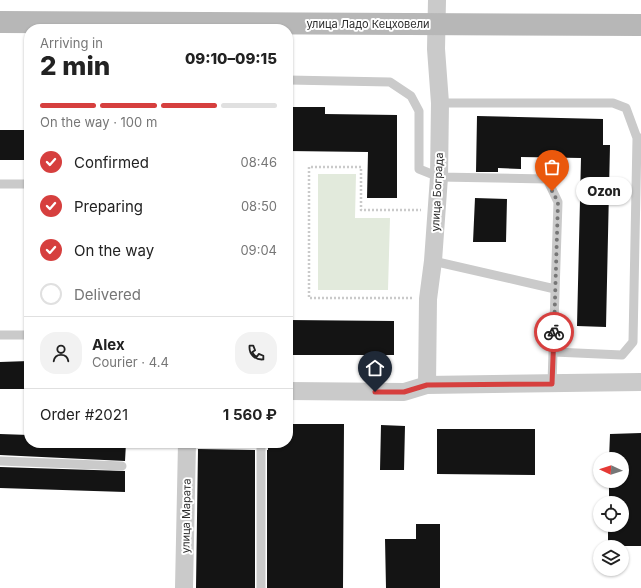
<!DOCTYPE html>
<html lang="en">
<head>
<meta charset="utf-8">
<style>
  body { margin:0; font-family:Inter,sans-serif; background:#f2f2f2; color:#222; height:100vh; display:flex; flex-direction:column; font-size:15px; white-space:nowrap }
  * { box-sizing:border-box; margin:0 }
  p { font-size:13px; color:#767676 }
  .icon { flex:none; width:22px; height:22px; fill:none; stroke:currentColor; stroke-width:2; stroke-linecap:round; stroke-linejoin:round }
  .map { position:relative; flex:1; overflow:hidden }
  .details { position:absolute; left:24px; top:24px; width:269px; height:424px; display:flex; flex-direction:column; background:#fff; border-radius:16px; box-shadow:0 1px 3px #0004 }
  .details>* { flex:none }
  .needle { width:26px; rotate:273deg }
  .tools { position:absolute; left:593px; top:452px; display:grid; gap:8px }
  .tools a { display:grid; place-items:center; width:36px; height:36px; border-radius:50%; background:#fff; box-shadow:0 1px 3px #0004; font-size:20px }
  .pin { position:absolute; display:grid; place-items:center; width:34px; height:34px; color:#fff; margin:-41px -17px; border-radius:50% 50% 50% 0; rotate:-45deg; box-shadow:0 0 4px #0007 }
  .pin .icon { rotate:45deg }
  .courier { position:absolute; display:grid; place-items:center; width:40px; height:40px; margin:-20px; border:3px solid #d63f3e; border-radius:50%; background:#fff; color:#222; box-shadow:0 1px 5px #0007 }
  .bubble { position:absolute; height:28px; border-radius:14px; background:#fff; box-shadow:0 1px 3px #0004; font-size:13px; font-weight:800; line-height:28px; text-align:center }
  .overview em { font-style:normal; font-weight:800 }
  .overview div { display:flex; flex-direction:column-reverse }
  .overview { display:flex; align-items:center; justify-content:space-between; height:68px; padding:0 16px }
  h1 { font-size:26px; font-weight:800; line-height:30px }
  .bar { display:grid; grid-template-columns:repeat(4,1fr); gap:6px 4px; align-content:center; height:48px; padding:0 16px }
  .bar i { height:5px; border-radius:3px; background:#e0e0e0 }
  .bar .active { background:#d63f3e }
  .bar p { grid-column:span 4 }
  .line { display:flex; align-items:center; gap:10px; padding:0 16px; border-top:1px solid #e0e0e0 }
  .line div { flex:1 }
  .round { display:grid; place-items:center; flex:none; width:42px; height:42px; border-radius:16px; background:#f2f2f2 }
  ol { padding:0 16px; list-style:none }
  li { display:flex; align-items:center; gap:12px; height:44px }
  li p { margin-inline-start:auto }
  li .icon { padding:4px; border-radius:50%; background:#d63f3e; color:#fff; stroke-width:4 }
  li:last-child { color:#767676 }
  li i { width:22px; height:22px; border:2px solid #e0e0e0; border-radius:50% }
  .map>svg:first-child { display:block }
  .green { fill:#e2eadc }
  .building { fill:#141414 }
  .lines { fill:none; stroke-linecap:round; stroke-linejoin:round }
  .path { stroke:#cacaca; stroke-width:2.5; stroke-dasharray:2 2; stroke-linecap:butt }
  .lane { stroke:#cacaca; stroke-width:9 }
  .street { stroke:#cacaca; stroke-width:18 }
  .secondary { stroke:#b7b7b7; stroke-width:22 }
  .done { stroke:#767676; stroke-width:4; stroke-dasharray:0 7.2 }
  .route { stroke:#d63f3e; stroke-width:5 }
  .labels { text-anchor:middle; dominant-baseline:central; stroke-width:4; stroke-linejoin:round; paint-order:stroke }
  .street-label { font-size:11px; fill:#2d2d2d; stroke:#fff }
</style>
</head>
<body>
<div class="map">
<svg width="641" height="588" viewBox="0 0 641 588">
  <rect width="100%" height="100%" fill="#fff"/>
  <path class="green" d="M318 174H356L355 218H390L388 290H318Z"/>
  <path class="building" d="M288 107H325V114L397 115V198H367L368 152 288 151Z
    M477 116 603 119V145H610L606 327 577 326 581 158 521 157V169L498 168V172H476Z
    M0 130H29V160H0Z
    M475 198 507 199 506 242H473Z
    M288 320 394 321V355H288Z
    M29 361V389H0V362Z
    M288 424H344L343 588H267V450H268V443H288Z
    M381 425 405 426 404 470H380Z
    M437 429H535V475L437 474Z
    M641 433V546H608V525H622V503H609V481H622V459H609L610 434Z
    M0 434 29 435V443H126L125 461 0 455Z
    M198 449 255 450V588H196Z
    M0 467 125 471V492L0 488Z
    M416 524H440V588H386L385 539H416Z"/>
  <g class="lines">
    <path class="path" d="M412 298H309V167H361V210H421"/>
    <path class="lane" d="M288 80 390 82 411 96 419 111V169L439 177 547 179 558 202 552 383
      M440 103H613L626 108 637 138H641
      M0 184H29
      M433 261 555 289
      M0 335H29
      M554 352 622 355 633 342 637 138
      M261 443V588
      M0 461 122 466"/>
    <path class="street" d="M427 385 428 299 433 261 439 177 440 103 436 49 437 0
      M288 391 404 392 427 385 641 382
      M184 588 187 443"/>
    <path class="secondary" d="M0 22 641 25"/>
  </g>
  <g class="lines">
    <path class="done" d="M552 191 558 202 554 332"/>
    <path class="route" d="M375 392H404L427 385 552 384 554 332"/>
  </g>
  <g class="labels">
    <g class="street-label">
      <text x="368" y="24">улица Ладо Кецховели</text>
      <text transform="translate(437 192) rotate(-87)">улица Бограда</text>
      <text transform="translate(186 516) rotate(-89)">улица Марата</text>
    </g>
  </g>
</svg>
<div class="tools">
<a><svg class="needle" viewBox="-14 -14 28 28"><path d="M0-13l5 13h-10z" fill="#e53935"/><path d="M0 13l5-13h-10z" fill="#767676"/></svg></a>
<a><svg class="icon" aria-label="locate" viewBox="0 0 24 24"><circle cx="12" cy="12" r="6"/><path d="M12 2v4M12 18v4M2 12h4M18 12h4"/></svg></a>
<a><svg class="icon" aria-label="layers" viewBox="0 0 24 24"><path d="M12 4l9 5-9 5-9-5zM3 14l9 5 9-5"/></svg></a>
</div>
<div class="pin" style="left:552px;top:191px;background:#ea580c"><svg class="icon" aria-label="bag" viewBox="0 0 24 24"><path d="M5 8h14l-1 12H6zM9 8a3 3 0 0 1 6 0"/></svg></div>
<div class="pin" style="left:375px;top:392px;background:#1f2937"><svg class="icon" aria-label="home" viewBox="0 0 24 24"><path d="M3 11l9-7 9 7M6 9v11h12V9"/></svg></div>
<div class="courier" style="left:554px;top:332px"><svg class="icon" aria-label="bike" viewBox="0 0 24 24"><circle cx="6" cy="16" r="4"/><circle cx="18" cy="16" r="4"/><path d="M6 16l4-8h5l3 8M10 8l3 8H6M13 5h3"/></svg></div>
<div class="bubble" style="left:576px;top:177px;width:56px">Ozon</div>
<section class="details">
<div class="overview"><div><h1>2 min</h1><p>Arriving in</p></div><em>09:10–09:15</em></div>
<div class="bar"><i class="active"></i><i class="active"></i><i class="active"></i><i></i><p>On the way · 100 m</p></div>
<ol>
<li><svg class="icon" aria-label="check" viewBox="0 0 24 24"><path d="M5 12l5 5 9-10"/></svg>Confirmed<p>08:46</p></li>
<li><svg class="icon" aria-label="check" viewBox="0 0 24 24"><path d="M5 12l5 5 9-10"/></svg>Preparing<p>08:50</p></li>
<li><svg class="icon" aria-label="check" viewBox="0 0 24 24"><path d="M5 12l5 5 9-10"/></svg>On the way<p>09:04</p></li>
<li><i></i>Delivered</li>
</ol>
<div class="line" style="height:72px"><a class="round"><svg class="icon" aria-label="person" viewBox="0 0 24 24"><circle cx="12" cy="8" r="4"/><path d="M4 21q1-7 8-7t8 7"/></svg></a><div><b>Alex</b><p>Courier · 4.4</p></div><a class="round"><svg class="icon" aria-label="phone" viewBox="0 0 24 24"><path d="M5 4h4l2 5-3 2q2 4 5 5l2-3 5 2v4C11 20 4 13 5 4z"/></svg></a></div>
<div class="line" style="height:52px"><div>Order #2021</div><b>1 560 ₽</b></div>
</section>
</div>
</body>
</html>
